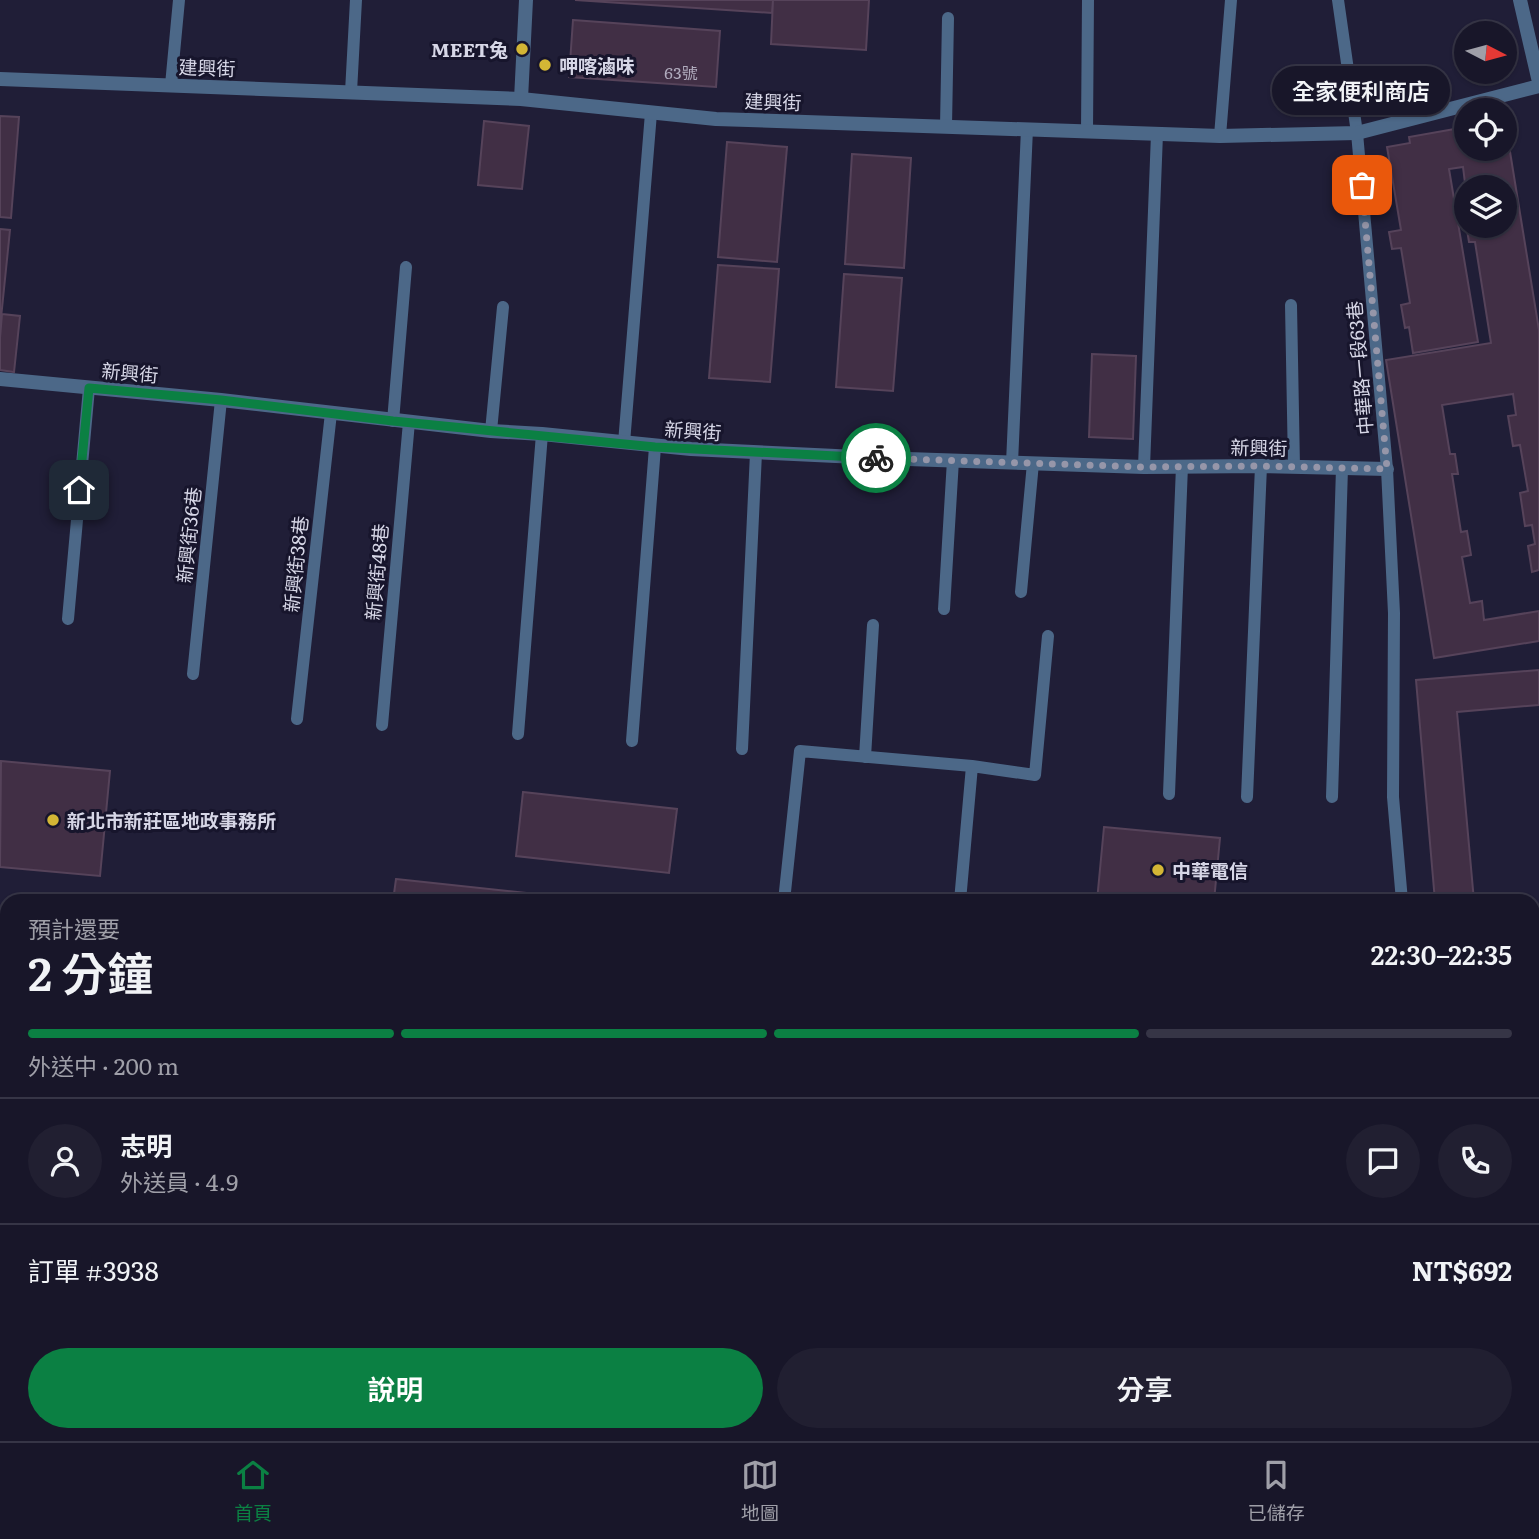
<!DOCTYPE html>
<html lang="zh-TW">
<head>
<meta charset="utf-8">
<style>
  body { margin:0; font-family:Literata,"Noto Sans TC",serif; background:#211f31; color:#f1f3f6; height:100vh; display:flex; flex-direction:column; font-size:26px; white-space:nowrap }
  * { box-sizing:border-box; margin:0 }
  p { font-size:23px; color:#9f9fa8 }
  .icon { flex:none; width:38px; height:38px; fill:none; stroke:currentColor; stroke-width:2; stroke-linecap:round; stroke-linejoin:round }
  .map { position:relative; flex:1; overflow:hidden }
  .drawer { position:absolute; left:0px; top:894px; width:1540px; height:548px; display:flex; flex-direction:column; background:#181629; border-radius:21px 21px 0 0; box-shadow:0 2px 5px #0004,0 0 0 2px #363546 }
  .drawer>* { flex:none }
  .needle { width:46px; rotate:96deg }
  .fabs { position:absolute; left:1454px; top:21px; display:grid; gap:14px }
  .fabs a { display:grid; place-items:center; width:63px; height:63px; border-radius:50%; background:#181629; box-shadow:0 2px 5px #0004,0 0 0 2px #363546; font-size:35px }
  .pin { position:absolute; display:grid; place-items:center; width:60px; height:60px; color:#fff; margin:-30px; border-radius:14px; box-shadow:0 4px 10px #0006 }
  .courier { position:absolute; display:grid; place-items:center; width:70px; height:70px; margin:-35px; border:5px solid #0b8043; border-radius:50%; background:#fff; color:#222; box-shadow:0 2px 9px #0007 }
  .bubble { position:absolute; height:49px; border-radius:24px; background:#181629; box-shadow:0 2px 5px #0004,0 0 0 2px #363546; font-size:23px; font-weight:600; line-height:49px; text-align:center }
  .overview em { font-style:normal; font-weight:600 }
  .overview div { display:flex; flex-direction:column-reverse }
  .overview { display:flex; align-items:center; justify-content:space-between; height:119px; padding:0 28px }
  h1 { font-size:46px; font-weight:600; line-height:52px }
  .bar { display:grid; grid-template-columns:repeat(4,1fr); gap:10px 7px; align-content:center; height:84px; padding:0 28px }
  .bar i { height:9px; border-radius:5px; background:#363546 }
  .bar .on { background:#0b8043 }
  .bar p { grid-column:span 4 }
  .line { display:flex; align-items:center; gap:18px; padding:0 28px; border-top:2px solid #363546 }
  .line div { flex:1 }
  .round { display:grid; place-items:center; flex:none; width:74px; height:74px; border-radius:37px; background:#211f31 }
  .cta { display:flex; gap:14px; margin-top:auto; padding:14px 28px }
  .cta a { flex:1; height:80px; border-radius:42px; background:#0b8043; color:#fff; font-size:28px; font-weight:600; line-height:80px; text-align:center }
  .cta a+a { background:#211f31; color:#f1f3f6 }
  .tabs { display:flex; justify-content:space-around; align-items:center; height:98px; border-top:2px solid #363546; background:#181629; font-size:19px; color:#9f9fa8 }
  .tabs a { display:grid; justify-items:center; gap:4px }
  .tabs .on { color:#0b8043 }
  .map>svg:first-child { display:block }
  .building { fill:#412f45; stroke:#56435a; stroke-width:2 }
  .lines { fill:none; stroke-linecap:round; stroke-linejoin:round }
  .service { stroke:#4c6888; stroke-width:12 }
  .minor { stroke:#4c6888; stroke-width:14 }
  .done { stroke:#9696a9; stroke-width:7; stroke-dasharray:0 12.6 }
  .route { stroke:#0b8043; stroke-width:9 }
  .poi-dot { fill:#d3b635; stroke:#17152c; stroke-width:2.5 }
  .labels { text-anchor:middle; dominant-baseline:central; stroke-width:6; stroke-linejoin:round; paint-order:stroke }
  .number-label { font-size:16px; fill:#b1acbe }
  .poi-label { font-size:19px; font-weight:bold; fill:#d6d6e6; stroke:#17152c; text-anchor:start }
  .street-label { font-size:19px; fill:#d6d6e6; stroke:#17152c }
</style>
</head>
<body>
<div class="map">
<svg width="1539" height="1441" viewBox="0 0 1539 1441">
  <rect width="100%" height="100%" fill="#201e37"/>
  <path class="building" d="M575 0H773L772 13Z
    M773 0H869L866 50 771 44Z
    M573 20 720 31 716 87 569 77Z
    M0 116 19 117 11 218 0 217Z
    M484 121 529 126 522 189 478 185Z
    M1505 121 1539 330V570L1532 572 1528 546 1535 544 1532 525 1525 526 1520 493 1528 491 1520 445 1513 446 1508 416 1516 415 1513 394 1442 405 1450 454H1455L1458 474H1452L1461 532 1467 531 1471 555 1462 557 1470 603 1482 601 1484 620 1539 611V641L1434 658 1386 360 1491 343 1475 242H1469L1466 224V226H1505V187H1466V191L1463 167 1449 169 1478 342 1413 353 1409 327 1405 328 1401 305 1410 303 1401 248 1392 249 1389 232 1401 230 1387 147 1410 143 1409 137 1466 127V149H1505Z
    M727 142 787 147 777 262 718 257Z
    M852 154 911 158 904 268 845 264Z
    M0 229 10 230 0 328Z
    M718 265 779 269 770 382 709 378Z
    M844 274 902 278 893 391 836 387Z
    M2 314 20 316 14 372 0 370V338Z
    M1092 354 1136 356 1133 439 1089 437Z
    M1539 670V705L1457 712 1474 901H1435L1416 680Z
    M1 761 110 771 100 876 0 867Z
    M523 792 677 809 669 873 516 856Z
    M1104 827 1220 838 1214 901H1097Z
    M396 879 602 901H393Z
    M1539 936V980L1533 981V937Z
    M1533 986H1539V1050H1533Z
    M0 1032 7 1033V1105H0Z
    M1533 1136 1539 1139V1204L1533 1201Z
    M1533 1329 1539 1332V1392L1533 1389Z
    M1533 1414H1539V1441H1473L1472 1435H1533Z"/>
  <g class="lines">
    <path class="service" d="M1338 0 1357 133 1387 469 1394 613 1393 797 1402 901
      M171 85 179 0
      M351 92 356 0
      M946 126 948 18
      M1087 131 1088 0
      M1220 136 1231 0
      M1291 305 1294 467
      M393 421 406 267
      M491 431 503 307
      M624 443 651 113
      M1012 463 1027 129
      M1144 467 1157 134
      M1021 592 1033 463
      M944 609 953 460
      M68 619 89 388
      M193 674 221 400
      M297 719 331 413
      M382 725 409 422
      M518 734 542 434
      M632 741 655 447
      M742 749 756 453
      M865 757 873 625
      M1169 794 1182 466
      M1247 797 1261 466
      M1332 797 1342 468
      M784 901 800 751 972 766 1035 775 1048 636
      M960 901 972 766
      M1469 1435 1470 1441
      M1138 1441 1139 1435
      M1286 1441 1287 1435
      M1428 1441 1430 1435"/>
    <path class="minor" d="M1520 0 1539 82
      M0 79 521 99 716 119 1220 136 1357 133 1539 86
      M521 99 526 0
      M0 379 221 400 491 431 542 434 691 449 878 458 1144 467 1261 466 1387 469
      M0 982 7 983
      M0 1224 7 1225
      M1533 1279 1539 1281
      M981 1435 980 1437 995 1441"/>
  </g>
  <g class="lines">
    <path class="done" d="M876 458 1144 467 1261 466 1387 469 1362 185"/>
    <path class="route" d="M79 490 89 388 221 400 393 421 655 447 876 458"/>
  </g>
  <g class="poi-dot">
    <circle cx="522" cy="49" r="7"/>
    <circle cx="545" cy="65" r="7"/>
    <circle cx="53" cy="820" r="7"/>
    <circle cx="1158" cy="870" r="7"/>
  </g>
  <g class="labels">
    <g class="number-label">
      <text x="681" y="72">63號</text>
    </g>
    <g class="poi-label">
      <text x="508" y="49" text-anchor="end">MEET兔</text>
      <text x="559" y="65">呷喀滷味</text>
      <text x="67" y="820">新北市新莊區地政事務所</text>
      <text x="1172" y="870">中華電信</text>
    </g>
    <g class="street-label">
      <text transform="translate(207 67) rotate(2)">建興街</text>
      <text transform="translate(773 101) rotate(2)">建興街</text>
      <text transform="translate(1359 368) rotate(-95)">中華路一段63巷</text>
      <text transform="translate(130 372) rotate(5)">新興街</text>
      <text transform="translate(693 430) rotate(4)">新興街</text>
      <text transform="translate(1259 447) rotate(1)">新興街</text>
      <text transform="translate(188 535) rotate(-84)">新興街36巷</text>
      <text transform="translate(295 564) rotate(-84)">新興街38巷</text>
      <text transform="translate(376 572) rotate(-85)">新興街48巷</text>
    </g>
  </g>
</svg>
<div class="fabs">
<a><svg class="needle" viewBox="-14 -14 28 28"><path d="M0-13l5 13h-10z" fill="#e53935"/><path d="M0 13l5-13h-10z" fill="#9f9fa8"/></svg></a>
<a><svg class="icon" aria-label="locate" viewBox="0 0 24 24"><circle cx="12" cy="12" r="6"/><path d="M12 2v4M12 18v4M2 12h4M18 12h4"/></svg></a>
<a><svg class="icon" aria-label="layers" viewBox="0 0 24 24"><path d="M12 4l9 5-9 5-9-5zM3 14l9 5 9-5"/></svg></a>
</div>
<div class="pin" style="left:1362px;top:185px;background:#ea580c"><svg class="icon" aria-label="bag" viewBox="0 0 24 24"><path d="M5 8h14l-1 12H6zM9 8a3 3 0 0 1 6 0"/></svg></div>
<div class="pin" style="left:79px;top:490px;background:#1f2937"><svg class="icon" aria-label="home" viewBox="0 0 24 24"><path d="M3 11l9-7 9 7M6 9v11h12V9"/></svg></div>
<div class="courier" style="left:876px;top:458px"><svg class="icon" aria-label="bike" viewBox="0 0 24 24"><circle cx="6" cy="16" r="4"/><circle cx="18" cy="16" r="4"/><path d="M6 16l4-8h5l3 8M10 8l3 8H6M13 5h3"/></svg></div>
<div class="bubble" style="left:1272px;top:66px;width:178px">全家便利商店</div>
<section class="drawer">
<div class="overview"><div><h1>2 分鐘</h1><p>預計還要</p></div><em>22:30–22:35</em></div>
<div class="bar"><i class="on"></i><i class="on"></i><i class="on"></i><i></i><p>外送中 · 200 m</p></div>
<div class="line" style="height:126px"><a class="round"><svg class="icon" aria-label="person" viewBox="0 0 24 24"><circle cx="12" cy="8" r="4"/><path d="M4 21q1-7 8-7t8 7"/></svg></a><div><b>志明</b><p>外送員 · 4.9</p></div><a class="round"><svg class="icon" aria-label="chat" viewBox="0 0 24 24"><path d="M4 5h16v11H9l-5 4z"/></svg></a><a class="round"><svg class="icon" aria-label="phone" viewBox="0 0 24 24"><path d="M5 4h4l2 5-3 2q2 4 5 5l2-3 5 2v4C11 20 4 13 5 4z"/></svg></a></div>
<div class="line" style="height:91px"><div>訂單 #3938</div><b>NT$692</b></div>
<div class="cta"><a>說明</a><a>分享</a></div>
</section>
</div>
<nav class="tabs">
<a class="on"><svg class="icon" aria-label="home" viewBox="0 0 24 24"><path d="M3 11l9-7 9 7M6 9v11h12V9"/></svg>首頁</a>
<a><svg class="icon" aria-label="map" viewBox="0 0 24 24"><path d="M3 6l6-2 6 2 6-2v14l-6 2-6-2-6 2zM9 4v14M15 6v14"/></svg>地圖</a>
<a><svg class="icon" aria-label="saved" viewBox="0 0 24 24"><path d="M7 4h10v16l-5-4-5 4z"/></svg>已儲存</a>
</nav>
</body>
</html>
